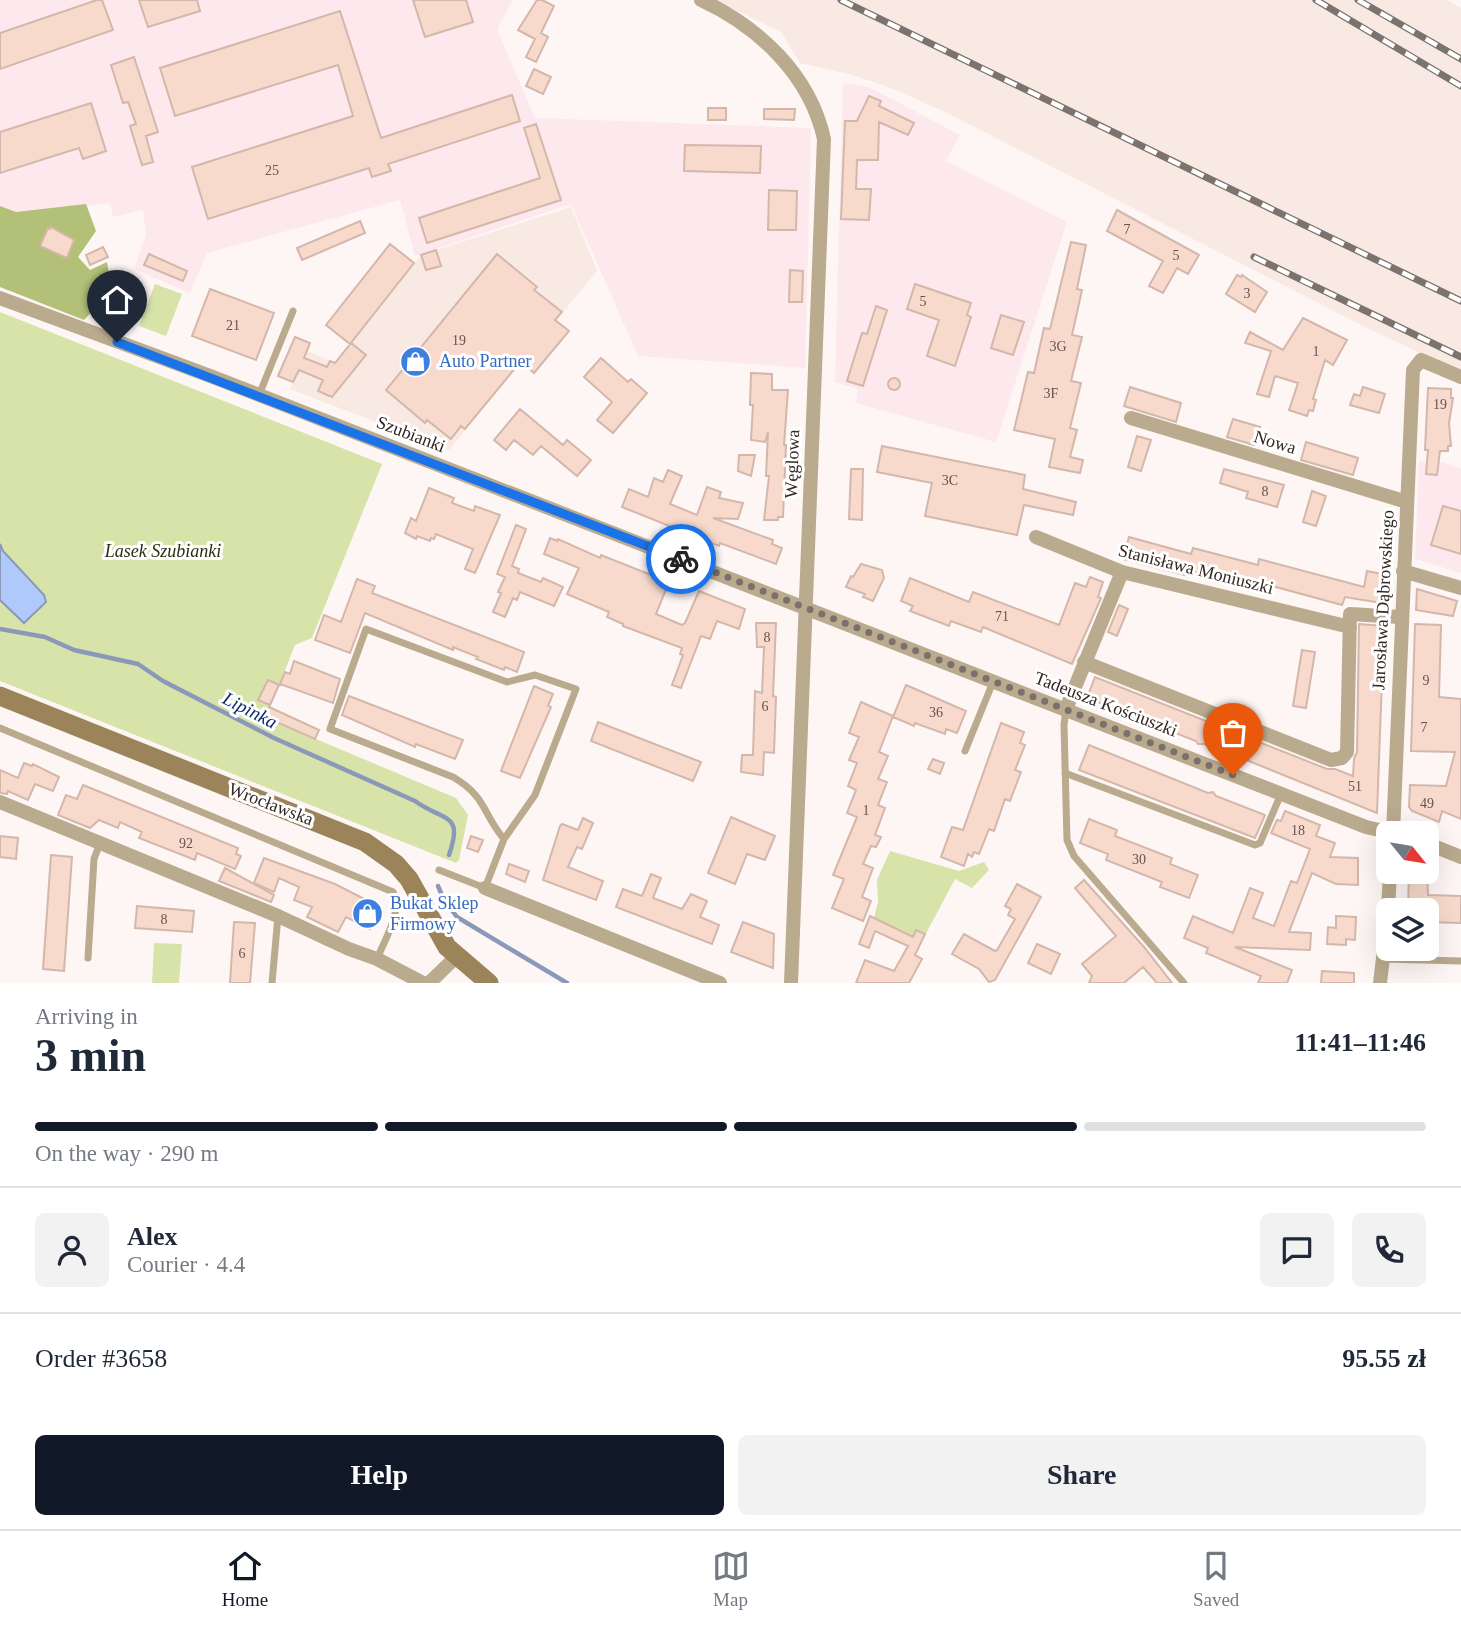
<!DOCTYPE html>
<html lang="en">
<head>
<meta charset="utf-8">
<style>
  body { margin:0; font-family:Georgia,serif; background:#f2f2f3; color:#1f2937; height:100vh; display:flex; flex-direction:column; font-size:26px; white-space:nowrap }
  * { box-sizing:border-box; margin:0 }
  p { font-size:23px; color:#747a83 }
  .icon { flex:none; width:38px; height:38px; fill:none; stroke:currentColor; stroke-width:2; stroke-linecap:round; stroke-linejoin:round }
  .map { position:relative; height:983px; overflow:hidden }
  .side { display:flex; flex-direction:column; background:#fff; flex:1 }
  .side>* { flex:none }
  .needle { width:46px; rotate:120deg }
  .tools { position:absolute; left:1376px; top:821px; display:grid; gap:14px }
  .tools a { display:grid; place-items:center; width:63px; height:63px; border-radius:10px; background:#fff; box-shadow:0 7px 28px #0002; font-size:35px }
  .pin { position:absolute; display:grid; place-items:center; width:60px; height:60px; color:#fff; margin:-72px -30px; border-radius:50% 50% 50% 0; rotate:-45deg; box-shadow:0 0 7px #0007 }
  .pin .icon { rotate:45deg }
  .courier { position:absolute; display:grid; place-items:center; width:70px; height:70px; margin:-35px; border:5px solid #1a73e8; border-radius:50%; background:#fff; color:#222; box-shadow:0 2px 9px #0007 }
  .headline em { font-style:normal; font-weight:800 }
  .headline div { display:flex; flex-direction:column-reverse }
  .headline { display:flex; align-items:center; justify-content:space-between; height:119px; padding:0 35px }
  h1 { font-size:46px; font-weight:800; line-height:52px }
  .bar { display:grid; grid-template-columns:repeat(4,1fr); gap:10px 7px; align-content:center; height:84px; padding:0 35px }
  .bar i { height:9px; border-radius:5px; background:#e0e1e3 }
  .bar .on { background:#111827 }
  .bar p { grid-column:span 4 }
  .line { display:flex; align-items:center; gap:18px; padding:0 35px; border-top:2px solid #e0e1e3 }
  .line div { flex:1 }
  .round { display:grid; place-items:center; flex:none; width:74px; height:74px; border-radius:10px; background:#f2f2f3 }
  .action { display:flex; gap:14px; margin-top:auto; padding:14px 35px }
  .action a { flex:1; height:80px; border-radius:10px; background:#111827; color:#fff; font-size:28px; font-weight:800; line-height:80px; text-align:center }
  .action a+a { background:#f2f2f3; color:#1f2937 }
  .menu { display:flex; justify-content:space-around; align-items:center; height:98px; border-top:2px solid #e0e1e3; background:#fff; font-size:19px; color:#747a83 }
  .menu a { display:grid; justify-items:center; gap:4px }
  .menu .on { color:#111827 }
  .map>svg:first-child { display:block }
  .built { fill:#f9e9e3 }
  .industrial { fill:#fde8ee }
  .green { fill:#d8e3a9 }
  .forest { fill:#b3c078 }
  .water { fill:#b0c9fb; stroke:#8a99ba; stroke-width:2 }
  .lines { fill:none; stroke-linecap:round; stroke-linejoin:round }
  .stream { stroke:#8a99ba; stroke-width:4.5 }
  .building { fill:#f8dacd; stroke:#d4b7ab; stroke-width:2 }
  .lane { stroke:#baaa8e; stroke-width:7 }
  .street { stroke:#baaa8e; stroke-width:14 }
  .secondary { stroke:#9b845a; stroke-width:19 }
  .rail-casing { stroke:#7c726e; stroke-width:7 }
  .rail { stroke:#fff; stroke-width:4.5; stroke-dasharray:13; stroke-linecap:butt }
  .done { stroke:#7a706c; stroke-width:7; stroke-dasharray:0 12.6 }
  .route { stroke:#1a73e8; stroke-width:9 }
  .labels { text-anchor:middle; dominant-baseline:central; stroke-width:6; stroke-linejoin:round; paint-order:stroke }
  .number-label { font-size:14px; fill:#64544e }
  .shop-label { font-size:18px; fill:#366cbe; stroke:#fff; text-anchor:start }
  .street-label { font-size:18px; fill:#332823; stroke:#fff }
  .park-label { font-size:18px; font-style:italic; fill:#292e0f; stroke:#fff }
  .water-label { font-size:19px; font-style:italic; fill:#0f296f; stroke:#fff }
</style>
</head>
<body>
<div class="map">
<svg width="1461" height="983" viewBox="0 0 1461 983">
  <rect width="100%" height="100%" fill="#fdf6f4"/>
  <path class="built" d="M715 0H1447L1461 8V372L1367 328 949 114 896 90 853 75 800 63 781 32Z
    M571 207 597 271 449 450 290 389 307 351 335 363 421 255Z"/>
  <path class="industrial" d="M0 0H513L497 29 535 118 811 128 805 368 638 356 571 204 415 256 400 200 207 253 190 293 134 269 146 235 143 210 113 217 110 203 0 215Z
    M843 83 869 87 960 135 946 161 1067 222 996 442 856 403 858 389 835 382Z
    M1419 461 1445 463 1461 469V573L1415 559Z"/>
  <path class="green" d="M155 284 182 294 166 336 139 326Z
    M0 312 382 464 312 638 295 645 266 718 456 798 468 815 459 860 456 863 0 681Z
    M890 851 959 871 984 862 989 870 972 888 955 879 922 941 874 918 878 902 877 880Z
    M154 943 182 944 179 983H152Z"/>
  <path class="forest" d="M86 204 96 231 78 257 90 270 107 262 112 290 84 320 0 287V206L16 212Z"/>
  <path class="water" d="M0 544 3 551 44 595 46 602 24 623 0 600Z"/>
  <g class="lines">
    <path class="stream" d="M0 629 45 637 74 650 138 664 163 681 274 738 415 801C444 822 464 812 449 855
      M438 886 444 900 457 917 567 983"/>
  </g>
  <path class="building" d="M97 0H102L113 30 0 69V33Z
    M139 0H197L200 11 148 27Z
    M413 0H466L473 22 425 37Z
    M537 0H542L554 6 541 33 548 37 536 62 526 57 535 39 518 30Z
    M340 11 381 138 512 95 520 121 388 164 391 171 372 177 369 168 208 219 192 167 353 116 338 65 175 116 160 68Z
    M134 57 158 132 146 136 153 162 142 165 130 126 136 124 128 102 123 103 111 65Z
    M534 69 551 77 543 94 526 86Z
    M869 96 881 101 879 106 914 123 908 135 879 122 878 160H857L856 189H871L869 220 841 219 845 121H857Z
    M91 103 106 151 83 159 79 148 0 173V132Z
    M708 108H726V120H708Z
    M764 109H795L794 120 764 119Z
    M536 124 561 200 427 243 419 218 540 178 524 128Z
    M685 145 761 146 760 173 684 171Z
    M769 190 797 191 796 230H768Z
    M1117 210 1199 255 1188 274 1177 268 1163 293 1149 286 1163 261 1107 231Z
    M360 221 365 233 302 260 297 248Z
    M51 227 74 240 67 258 40 246 48 228 50 229Z
    M1071 242 1086 245 1077 289 1082 290 1072 335 1082 337 1071 381 1081 383 1070 428 1077 430 1070 457 1083 460 1080 473 1049 467 1055 439 1014 430 1028 372 1034 373 1044 328 1050 329Z
    M390 244 414 263 350 344 326 325Z
    M103 247 108 257 90 265 86 255Z
    M436 250 441 266 426 270 421 255Z
    M149 254 187 271 183 281 144 265Z
    M497 254 537 287 534 290 562 312 555 320 569 331 534 373 521 361 465 429 461 426 451 439 427 420 425 423 386 390Z
    M790 270 803 271 802 302H789Z
    M1237 275 1241 277 1242 275 1267 292 1255 312 1226 294Z
    M915 284 971 303 967 315 971 317 955 366 927 356 939 320 907 309Z
    M210 289 274 313 256 360 192 336Z
    M876 306 887 310 863 386 847 381 862 333 867 334Z
    M124 312 135 317 131 326 120 322Z
    M1001 315 1024 322 1013 355 991 348Z
    M1303 318 1347 340 1333 365 1325 360 1313 399 1316 400 1313 411 1309 410 1307 416 1289 410 1298 383 1275 376 1269 397 1257 394 1271 351 1245 343 1250 332 1283 350Z
    M295 337 310 343 304 358 327 367 330 361 335 363 351 343 366 355 332 397 318 391 323 380 299 370 293 382 278 376Z
    M601 358 628 382 631 379 647 393 613 433 597 420 612 402 584 377Z
    M751 373 772 374V390H788L784 445H786L783 517H778V520H764L769 476H766L768 432 765 442 751 440 753 405H750Z
    M888 384a6 6 0 1 1 12 0a6 6 0 1 1-12 0Z
    M1130 387 1181 403 1176 422 1124 406Z
    M1363 387 1385 394 1379 413 1350 405 1354 394 1360 396Z
    M1428 388 1451 389V398H1453L1449 423 1451 446H1448V451H1440L1437 475 1426 474 1428 450H1425Z
    M520 409 563 445 567 440 591 460 577 476 541 446 533 455 514 440 506 450 494 440Z
    M1233 419 1260 427 1254 445 1227 437Z
    M1137 436 1151 440 1141 471 1128 467Z
    M1306 442 1358 458 1353 475 1301 460Z
    M882 446 1025 475 1023 489 1076 502 1073 515 1024 505 1017 535 925 516 932 483 877 472Z
    M739 455H755L751 476 738 471Z
    M851 469H863L862 520 849 519Z
    M1224 469 1284 485 1277 507 1246 498 1248 492 1220 483Z
    M668 470 682 476 670 504 697 515 707 487 721 492 719 498 743 503 738 519 713 518 773 540 772 544 782 548 776 564 720 543 719 546 622 507 629 489 648 497 654 478 663 482Z
    M429 488 454 498 452 503 474 511 475 506 500 515 475 573 465 569 473 549 436 534 434 539 431 538 430 541 417 536 416 539 405 533 411 518 416 521Z
    M1312 491 1326 496 1316 526 1303 522Z
    M1443 506 1461 511V554L1431 545Z
    M516 525 526 529 512 566 519 569 518 573 541 582 543 578 563 587 554 606 520 592 517 600 513 598 505 617 493 612 501 593 498 592 505 577 497 574Z
    M1129 537 1191 554 1193 548 1258 565 1259 559 1364 587 1367 571 1387 575 1382 603 1345 597 1342 605 1254 581 1252 587 1187 570 1185 575 1123 559Z
    M550 538 557 541 558 539 600 558 601 555 669 582 656 614 682 625 685 623 699 591 745 609 739 629 717 621 710 639 701 636 681 688 672 685 683 655 680 654 682 648 623 626V624L607 617 609 612 567 594 579 568 544 554Z
    M861 564 882 570 884 578 873 601 863 597 865 594 846 587 851 576 853 577Z
    M1090 577 1103 582 1098 597 1101 598 1072 664 983 627 981 632 951 621 949 626 910 611 913 606 901 601 910 578 969 602 973 592 1059 625 1075 583 1086 587Z
    M357 579 375 586 372 593 524 652 517 672 505 667 504 670 476 659 478 657 453 647V650L365 613 350 653 315 640 324 615 341 622Z
    M1417 589 1457 601 1453 616 1416 610Z
    M1119 605 1128 609 1117 636 1108 632Z
    M756 623H776L773 696 776 697 774 753 764 752 763 775 741 772 742 755H753L755 691 762 693 764 647H757Z
    M1359 624 1384 626 1377 813 1234 755H1226L1205 744H1198L1196 741 1087 698 1095 677 1327 769H1335L1353 776 1354 759 1357 752Z
    M1415 624 1441 625 1439 697 1461 699V819L1442 811 1439 822 1412 811 1409 807 1410 785 1446 786 1455 752 1411 751Z
    M1302 650 1315 652 1306 708 1293 706Z
    M294 661 340 679 333 703 280 684 285 672 290 674Z
    M268 680 279 685 270 705 258 700Z
    M906 685 966 711 957 733 946 729 945 734 915 723 914 726 893 717Z
    M534 686 553 694 548 706 551 707 520 778 501 771Z
    M349 696 463 740 455 759 416 744 415 747 342 715Z
    M861 702 893 716 879 752 888 756 878 779 887 782 878 805 885 808 875 835 881 837 876 847 871 846 863 864 873 868 862 897 871 901 863 921 832 908 844 879 833 875 857 817 847 813 856 790 848 786 857 763 849 760 859 737 849 733Z
    M269 707 319 730 315 739 265 717Z
    M598 722 701 762 693 781 591 741Z
    M1001 723 1024 732 1020 743 1025 745 1015 770 1021 772 1010 801 1005 799 994 831 989 829 979 854 974 852 972 857 968 854 964 866 941 857 952 827 963 830Z
    M1089 745 1208 793 1213 792 1216 796 1265 815 1255 838 1079 770Z
    M933 759 944 763 940 774 928 769Z
    M24 763 32 766 33 764 59 777 53 791 35 784 28 800 8 791 7 794 0 793V770L18 778Z
    M83 785 238 848 236 854 241 856 235 869 197 853 195 860 139 838 142 832 120 822 118 828 99 820 90 828 58 815 66 795 77 799Z
    M1285 811 1320 825 1316 836 1335 843 1330 857 1358 858V885L1336 884 1312 873 1289 932 1311 933 1310 950 1235 947 1292 970 1287 983H1258L1261 976 1206 953 1208 948 1184 938 1193 916 1233 933 1250 888 1263 893 1253 918 1274 926 1291 881 1297 883 1310 849 1271 833 1277 820 1281 821Z
    M731 817 775 836 765 860 747 854 735 884 708 873Z
    M583 818 593 823 582 849 577 847 568 867 603 881 596 900 543 880 560 826 562 824 578 830Z
    M1089 819 1117 830 1115 836 1172 858 1170 864 1198 875 1189 898 1160 887 1162 882 1106 860 1108 854 1080 843Z
    M0 836 18 838 16 859 0 857Z
    M471 836 483 840 478 852 467 848Z
    M51 855 72 857 64 971 43 969Z
    M264 858 335 884 380 907 376 916 377 919 374 920 370 929 346 917 338 932 307 917 312 907 294 900 299 887 279 878 274 892 254 883Z
    M509 864 529 871 525 882 506 874Z
    M225 868 274 895 271 902 219 881Z
    M1409 872H1427L1428 895 1461 896V923L1426 922V910H1408Z
    M651 874 661 878 653 898 682 909 691 894 707 901 700 917 719 925 712 944 616 907 623 889 642 896Z
    M1084 880 1144 947 1172 983H1157L1143 967 1124 983H1089L1092 976 1082 964 1116 936 1075 888Z
    M1017 884 1041 897 995 980 989 982 979 969 952 954 964 934 995 951 997 950 1015 919 1008 915 1011 909 1005 906Z
    M137 906 194 911 192 932 135 928Z
    M870 916 913 937 916 930 925 934 915 955 922 959 909 983H856L865 960 894 971 908 946 875 931 869 948 859 944Z
    M1336 916 1356 917 1355 940 1346 939V945L1327 944 1328 927 1336 928Z
    M234 922 255 923 250 983H230Z
    M743 922 774 934 773 968 731 952Z
    M1037 944 1060 954 1051 974 1028 963Z
    M1322 971 1354 973V983H1321Z"/>
  <g class="lines">
    <path class="lane" d="M259 395 293 311
      M1066 709 1064 725 1067 840 1074 856 1184 983
      M0 728 393 892C403 911 385 939 377 959
      M965 751 993 682
      M1065 773 1255 845 1260 843 1281 794
      M439 870 485 888 504 839 535 795 576 689 535 675 507 682 366 629 330 729 453 777C487 797 482 813 504 839
      M88 958 94 859 100 843
      M1383 959 1461 961
      M272 983 278 916"/>
    <path class="street" d="M701 0C759 27 810 75 824 139L791 983
      M0 298 213 377 1366 827 1392 833
      M1131 418 1407 502
      M1036 537 1122 572 1350 627
      M1403 571 1461 588
      M1084 662 1331 760 1342 758 1347 752 1350 614 1400 617
      M1066 709 1122 572
      M0 802 278 916 349 949 377 959 423 983
      M1393 833 1413 370 1421 360 1461 377
      M1426 843 1461 857
      M485 888 720 983
      M1388 910 1390 872
      M429 983 456 957
      M1380 983 1388 916"/>
    <path class="secondary" d="M0 696 365 842 396 864 409 879 447 947 489 983"/>
    <defs>
      <path id="rail" d="M841 0 1461 301
        M1316 0 1461 86
        M1358 0 1461 59
        M1254 257 1461 357"/>
    </defs>
    <use href="#rail" class="rail-casing"/>
    <use href="#rail" class="rail"/>
  </g>
  <g class="lines">
    <path class="done" d="M681 559 1233 775"/>
    <path class="route" d="M117 342 681 559"/>
  </g>
  <defs>
    <symbol id="shop-disc" viewBox="-11 -11 22 22"><circle r="9.5" fill="#3f7fe0" stroke="#fff"/><path d="M-5-2.5h2.3a2.7 3.5 0 0 1 5.4 0H5L5.5 6h-11ZM-1.5-2.5h3a1.5 2.3 0 0 0-3 0Z" fill="#fff"/></symbol>
  </defs>
  <g fill-rule="evenodd">
    <use href="#shop-disc" x="398" y="344" width="35" height="35"/>
    <use href="#shop-disc" x="350" y="896" width="35" height="35"/>
  </g>
  <g class="labels">
    <g class="number-label">
      <text x="272" y="170">25</text>
      <text x="1127" y="229">7</text>
      <text x="1176" y="255">5</text>
      <text x="1247" y="293">3</text>
      <text x="923" y="301">5</text>
      <text x="233" y="325">21</text>
      <text x="459" y="340">19</text>
      <text x="1058" y="346">3G</text>
      <text x="1316" y="351">1</text>
      <text x="1051" y="393">3F</text>
      <text x="1440" y="404">19</text>
      <text x="950" y="480">3C</text>
      <text x="1265" y="491">8</text>
      <text x="1002" y="616">71</text>
      <text x="767" y="637">8</text>
      <text x="1426" y="680">9</text>
      <text x="765" y="706">6</text>
      <text x="936" y="712">36</text>
      <text x="1424" y="727">7</text>
      <text x="1355" y="786">51</text>
      <text x="1427" y="803">49</text>
      <text x="866" y="810">1</text>
      <text x="1298" y="830">18</text>
      <text x="186" y="843">92</text>
      <text x="1139" y="859">30</text>
      <text x="164" y="919">8</text>
      <text x="242" y="953">6</text>
    </g>
    <g class="shop-label">
      <text x="439" y="361">Auto Partner</text>
      <text x="390" y="903">Bukat Sklep<tspan x="390" dy="21">Firmowy</tspan></text>
    </g>
    <g class="street-label">
      <text transform="translate(411 434) rotate(21)">Szubianki</text>
      <text transform="translate(1275 442) rotate(17)">Nowa</text>
      <text transform="translate(792 464) rotate(-88)">Węglowa</text>
      <text transform="translate(1196 569) rotate(14)">Stanisława Moniuszki</text>
      <text transform="translate(1383 600) rotate(-87)">Jarosława Dąbrowskiego</text>
      <text transform="translate(1106 704) rotate(21)">Tadeusza Kościuszki</text>
      <text transform="translate(271 804) rotate(21)">Wrocławska</text>
    </g>
    <g class="park-label">
      <text x="163" y="551">Lasek Szubianki</text>
    </g>
    <g class="water-label">
      <text transform="translate(250 710) rotate(27)">Lipinka</text>
    </g>
  </g>
</svg>
<div class="tools">
<a><svg class="needle" viewBox="-14 -14 28 28"><path d="M0-13l5 13h-10z" fill="#e53935"/><path d="M0 13l5-13h-10z" fill="#747a83"/></svg></a>
<a><svg class="icon" aria-label="layers" viewBox="0 0 24 24"><path d="M12 4l9 5-9 5-9-5zM3 14l9 5 9-5"/></svg></a>
</div>
<div class="pin" style="left:1233px;top:775px;background:#ea580c"><svg class="icon" aria-label="bag" viewBox="0 0 24 24"><path d="M5 8h14l-1 12H6zM9 8a3 3 0 0 1 6 0"/></svg></div>
<div class="pin" style="left:117px;top:342px;background:#1f2937"><svg class="icon" aria-label="home" viewBox="0 0 24 24"><path d="M3 11l9-7 9 7M6 9v11h12V9"/></svg></div>
<div class="courier" style="left:681px;top:559px"><svg class="icon" aria-label="bike" viewBox="0 0 24 24"><circle cx="6" cy="16" r="4"/><circle cx="18" cy="16" r="4"/><path d="M6 16l4-8h5l3 8M10 8l3 8H6M13 5h3"/></svg></div>
</div>
<section class="side">
<div class="headline"><div><h1>3 min</h1><p>Arriving in</p></div><em>11:41–11:46</em></div>
<div class="bar"><i class="on"></i><i class="on"></i><i class="on"></i><i></i><p>On the way · 290 m</p></div>
<div class="line" style="height:126px"><a class="round"><svg class="icon" aria-label="person" viewBox="0 0 24 24"><circle cx="12" cy="8" r="4"/><path d="M4 21q1-7 8-7t8 7"/></svg></a><div><b>Alex</b><p>Courier · 4.4</p></div><a class="round"><svg class="icon" aria-label="chat" viewBox="0 0 24 24"><path d="M4 5h16v11H9l-5 4z"/></svg></a><a class="round"><svg class="icon" aria-label="phone" viewBox="0 0 24 24"><path d="M5 4h4l2 5-3 2q2 4 5 5l2-3 5 2v4C11 20 4 13 5 4z"/></svg></a></div>
<div class="line" style="height:91px"><div>Order #3658</div><b>95.55 zł</b></div>
<div class="action"><a>Help</a><a>Share</a></div>
</section>
<nav class="menu">
<a class="on"><svg class="icon" aria-label="home" viewBox="0 0 24 24"><path d="M3 11l9-7 9 7M6 9v11h12V9"/></svg>Home</a>
<a><svg class="icon" aria-label="map" viewBox="0 0 24 24"><path d="M3 6l6-2 6 2 6-2v14l-6 2-6-2-6 2zM9 4v14M15 6v14"/></svg>Map</a>
<a><svg class="icon" aria-label="saved" viewBox="0 0 24 24"><path d="M7 4h10v16l-5-4-5 4z"/></svg>Saved</a>
</nav>
</body>
</html>
